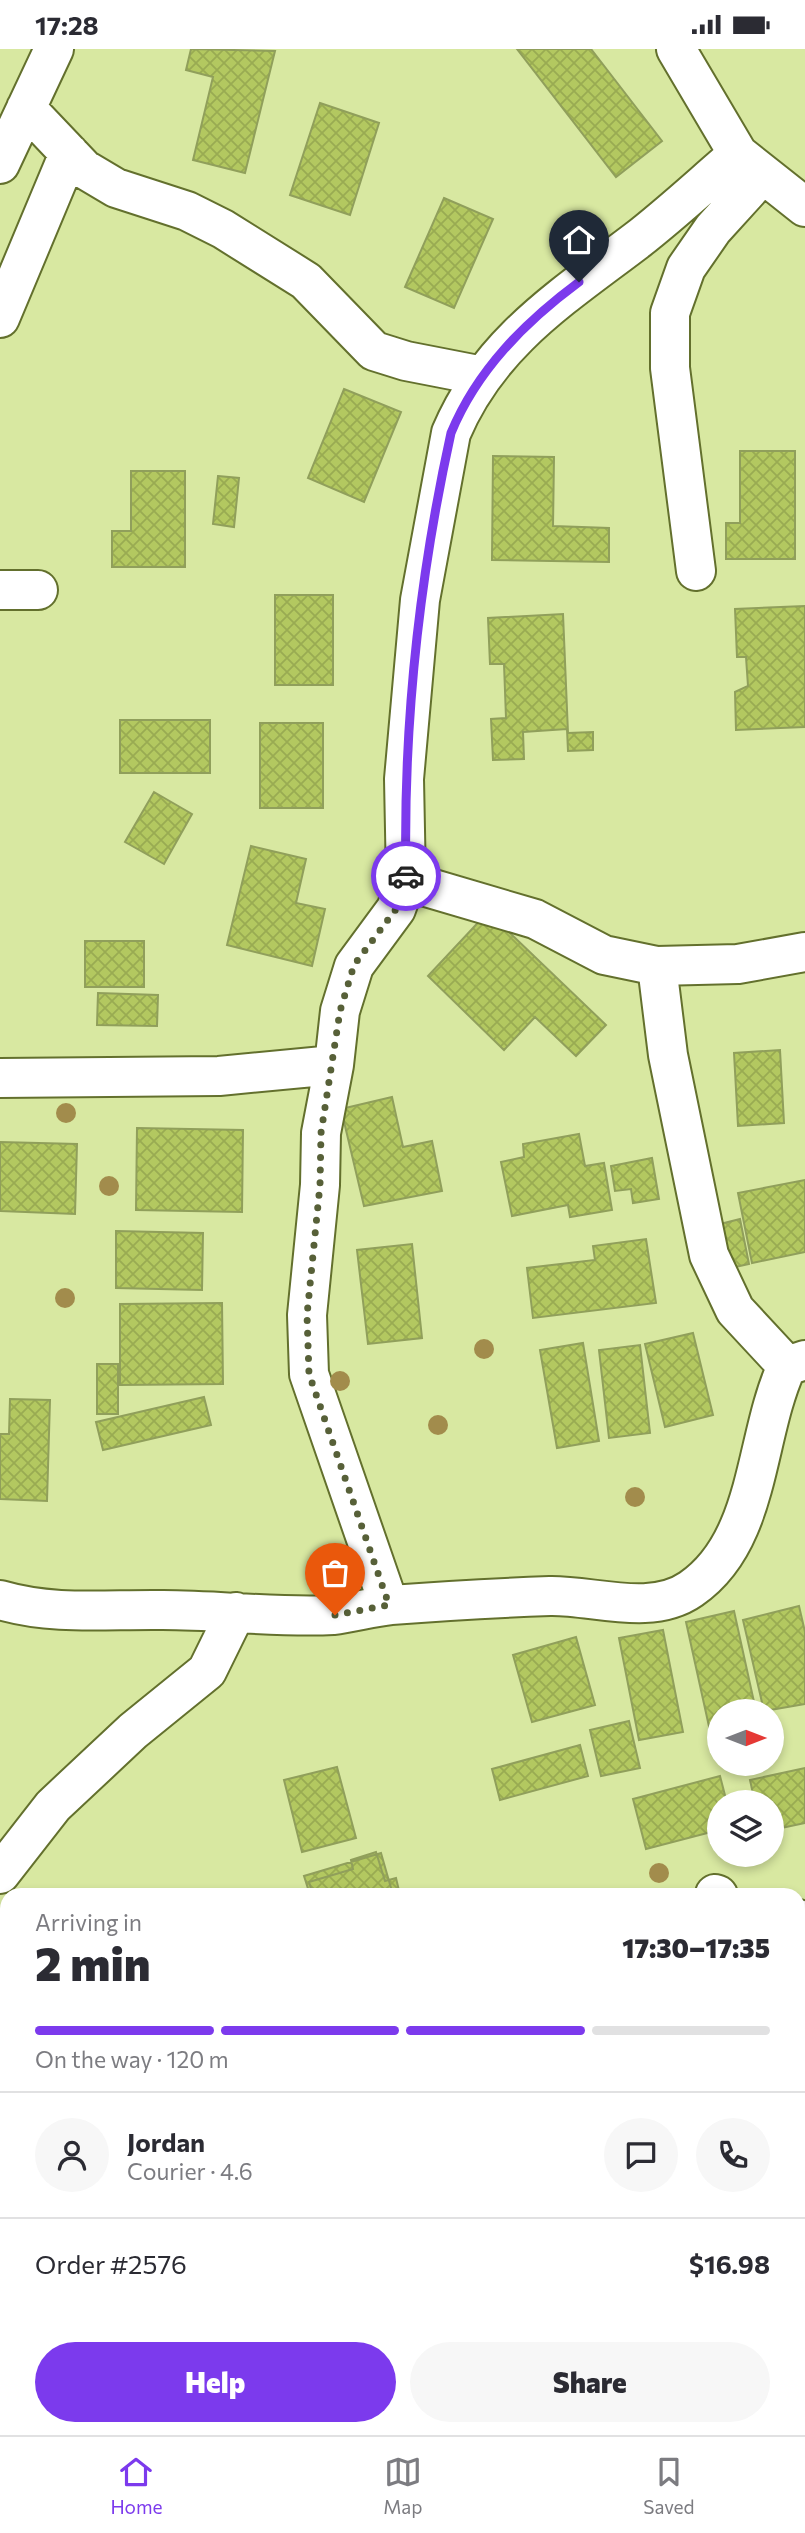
<!DOCTYPE html>
<html lang="en">
<head>
<meta charset="utf-8">
<style>
  body { margin:0; font-family:Commissioner,sans-serif; background:#f7f7f7; color:#2b2b33; height:100vh; display:flex; flex-direction:column; font-size:26px; white-space:nowrap }
  * { box-sizing:border-box; margin:0 }
  p { font-size:23px; color:#7c7c81 }
  .icon { flex:none; width:38px; height:38px; fill:none; stroke:currentColor; stroke-width:2; stroke-linecap:round; stroke-linejoin:round }
  .map { position:relative; flex:1; overflow:hidden }
  .side { position:absolute; left:0px; top:1839px; width:805px; height:548px; display:flex; flex-direction:column; background:#fff; border-radius:21px 21px 0 0; box-shadow:0 4px 10px #0003 }
  .side>* { flex:none }
  .needle { width:46px; rotate:90deg }
  .fabs { position:absolute; left:707px; top:1650px; display:grid; gap:14px }
  .fabs a { display:grid; place-items:center; width:77px; height:77px; border-radius:50%; background:#fff; box-shadow:0 4px 10px #0003; font-size:35px }
  .pin { position:absolute; display:grid; place-items:center; width:60px; height:60px; color:#fff; margin:-72px -30px; border-radius:50% 50% 50% 0; rotate:-45deg; box-shadow:0 0 7px #0007 }
  .pin .icon { rotate:45deg }
  .courier { position:absolute; display:grid; place-items:center; width:70px; height:70px; margin:-35px; border:5px solid #7c3aed; border-radius:50%; background:#fff; color:#222; box-shadow:0 2px 9px #0007 }
  .headline em { font-style:normal; font-weight:800 }
  .headline div { display:flex; flex-direction:column-reverse }
  .headline { display:flex; align-items:center; justify-content:space-between; height:119px; padding:0 35px }
  h1 { font-size:46px; font-weight:800; line-height:52px }
  .bar { display:grid; grid-template-columns:repeat(4,1fr); gap:10px 7px; align-content:center; height:84px; padding:0 35px }
  .bar i { height:9px; border-radius:5px; background:#e1e1e2 }
  .bar .selected { background:#7c3aed }
  .bar p { grid-column:span 4 }
  .line { display:flex; align-items:center; gap:18px; padding:0 35px; border-top:2px solid #e1e1e2 }
  .line div { flex:1 }
  .round { display:grid; place-items:center; flex:none; width:74px; height:74px; border-radius:37px; background:#f7f7f7 }
  .primary-button { display:flex; gap:14px; margin-top:auto; padding:14px 35px }
  .primary-button a { flex:1; height:80px; border-radius:42px; background:#7c3aed; color:#fff; font-size:28px; font-weight:800; line-height:80px; text-align:center }
  .primary-button a+a { background:#f7f7f7; color:#2b2b33 }
  .status { display:flex; justify-content:space-between; align-items:center; height:49px; padding:0 35px; background:#fff; direction:ltr }
  .status svg { height:19px; fill:currentColor }
  .dock { display:flex; justify-content:space-around; align-items:center; height:98px; border-top:2px solid #e1e1e2; background:#fff; font-size:19px; color:#7c7c81 }
  .dock a { display:grid; justify-items:center; gap:4px }
  .dock .selected { color:#7c3aed }
  .map>svg:first-child { display:block }
  .lines { fill:none; stroke-linecap:round; stroke-linejoin:round }
  .river { stroke:#cbbaf2; stroke-width:66 }
  .building { fill:url(#building-cross-hatch); stroke:#909f5b; stroke-width:2 }
  .minor-casing { stroke:#63702d; stroke-width:42 }
  .minor { stroke:#fff; stroke-width:38 }
  .tree { fill:#a28c4c }
  .done { stroke:#576038; stroke-width:7; stroke-dasharray:0 12.6 }
  .route { stroke:#7c3aed; stroke-width:9 }
</style>
</head>
<body>
<div class="status"><b>17:28</b><svg viewBox="0 0 49 12"><path d="M0 12V9h3v3zM5 12V6h3v6zM10 12V3h3v9zM15 12V0h3v12zM26 1h20v11H26zM47 4h2v5h-2z"/></svg></div>
<div class="map">
<svg width="805" height="2386" viewBox="0 0 805 2386">
  <defs>
    <pattern id="building-cross-hatch" width="8" height="8" patternUnits="userSpaceOnUse" patternTransform="scale(1.75)"><rect width="8" height="8" fill="#b3c860"/><path d="M0 0l8 8M0 8l8-8" fill="none" stroke="#99ab52"/></pattern>
  </defs>
  <rect width="100%" height="100%" fill="#d8e8a1"/>
  <g class="lines">
    <path class="river" d="M0 1945H7
      M798 1945 805 1948"/>
  </g>
  <path class="building" d="M191 0 275 2 245 124 193 111 213 28 186 21Z
    M517 0H591L662 92 616 128Z
    M320 54 379 74 350 166 290 146Z
    M444 149 493 170 454 259 405 238Z
    M344 340 401 363 364 453 308 429Z
    M740 402H795V510H726V474H740Z
    M493 407 554 408 553 477 609 479V513L492 511Z
    M131 422H185V518H112V482H131Z
    M218 427 239 429 234 478 213 475Z
    M275 546H333V636H275Z
    M805 557V678L736 681 735 643 748 637 746 608H737L735 560Z
    M563 565 568 684 593 683V701L568 702 567 680 523 683 524 710 493 711 491 670 506 669 504 615H490L488 569Z
    M120 671H210V724H120Z
    M260 674H323V759H260Z
    M154 743 192 765 164 815 125 793Z
    M251 797 306 810 296 854 325 860 312 917 227 896Z
    M488 863 606 976 576 1007 535 968 504 1001 428 927Z
    M85 892H144V938H85Z
    M98 944 158 946 157 977 97 976Z
    M780 1001 784 1074 738 1077 734 1004Z
    M392 1048 403 1098 432 1092 442 1142 364 1157 341 1060Z
    M137 1079 243 1081 242 1163 136 1161Z
    M579 1085 585 1117 604 1114 612 1161 570 1168 568 1156 512 1167 501 1113 524 1108 523 1095Z
    M0 1093 77 1095 75 1165 0 1162Z
    M652 1109 659 1150 633 1154 631 1140 615 1142 611 1117Z
    M805 1131V1203L752 1214 738 1144Z
    M740 1170 749 1215 726 1220 716 1176Z
    M116 1182 203 1184 202 1241 116 1239Z
    M646 1190 656 1254 533 1269 527 1219 595 1211 593 1197Z
    M412 1195 422 1289 368 1295 357 1201Z
    M222 1254 223 1335 120 1336V1255Z
    M693 1284 713 1366 665 1378 645 1295Z
    M583 1294 599 1392 557 1399 540 1301Z
    M640 1296 650 1384 609 1389 599 1301Z
    M97 1315H118V1365H97Z
    M204 1348 211 1376 103 1401 96 1373Z
    M10 1350 50 1351 47 1452 0 1450V1385H9Z
    M799 1557 805 1583V1655L764 1662 743 1571Z
    M734 1562 756 1662H719V1680L710 1682 686 1573Z
    M663 1581 683 1683 639 1691 619 1589Z
    M576 1588 595 1656 532 1673 513 1606Z
    M629 1672 640 1719 601 1727 590 1681Z
    M580 1696 588 1727 500 1751 492 1720Z
    M337 1718 356 1789 302 1803 284 1731Z
    M805 1719V1774L772 1781V1754H755L750 1731Z
    M720 1727 727 1754H719V1781L646 1800 633 1750Z
    M376 1803 385 1832 396 1829 400 1846H313L309 1833 353 1820 351 1811Z
    M381 1804 393 1846H310L304 1827Z
    M0 2225 7 2226 2 2274H0Z
    M215 2381H290V2386H215Z"/>
  <g class="lines">
    <defs>
      <path id="minor" d="M676 0 738 105 805 158
        M26 59 84 120 116 139 187 162 223 180 306 232 374 302 406 312 483 327
        M0 115 54 0
        M0 269 69 104
        M696 522 670 319V264L686 219 713 180 763 125
        M0 541H38
        M406 832 535 870 604 906 657 917 738 915 805 903
        M657 917 668 1006 709 1206 735 1261 787 1317
        M0 1029 219 1027 334 1016
        M0 1551C55 1567 107 1560 163 1561 220 1561 277 1569 333 1566 352 1564 371 1558 391 1556 443 1552 497 1549 550 1547 593 1546 651 1568 691 1540 761 1492 754 1388 787 1317L805 1311
        M389 1556 309 1325 307 1266 320 1136 321 1084 334 1016 340 962 354 917 396 860 406 832 404 730 420 551 451 384C489 294 561 249 636 192 671 165 704 134 738 105
        M0 1825 53 1757 133 1682 207 1622 236 1563
        M715 1845 718 1846
        M798 1870 805 1872
        M798 2122H805
        M0 2372H7
        M88 2380 112 2386
        M578 2386 580 2380"/>
    </defs>
    <use href="#minor" class="minor-casing"/>
    <use href="#minor" class="minor"/>
  </g>
  <g class="tree">
    <circle cx="66" cy="1064" r="10"/>
    <circle cx="109" cy="1137" r="10"/>
    <circle cx="65" cy="1249" r="10"/>
    <circle cx="484" cy="1300" r="10"/>
    <circle cx="340" cy="1332" r="10"/>
    <circle cx="438" cy="1376" r="10"/>
    <circle cx="635" cy="1448" r="10"/>
    <circle cx="659" cy="1824" r="10"/>
  </g>
  <g class="lines">
    <path class="done" d="M335 1566 389 1556 309 1325 307 1266 320 1136 321 1084 340 962 354 916 396 860 406 827"/>
    <path class="route" d="M406 827C403 678 419 529 451 384 477 321 525 273 579 233"/>
  </g>
</svg>
<div class="fabs">
<a><svg class="needle" viewBox="-14 -14 28 28"><path d="M0-13l5 13h-10z" fill="#e53935"/><path d="M0 13l5-13h-10z" fill="#7c7c81"/></svg></a>
<a><svg class="icon" aria-label="layers" viewBox="0 0 24 24"><path d="M12 4l9 5-9 5-9-5zM3 14l9 5 9-5"/></svg></a>
</div>
<div class="pin" style="left:335px;top:1566px;background:#ea580c"><svg class="icon" aria-label="bag" viewBox="0 0 24 24"><path d="M5 8h14l-1 12H6zM9 8a3 3 0 0 1 6 0"/></svg></div>
<div class="pin" style="left:579px;top:233px;background:#1f2937"><svg class="icon" aria-label="home" viewBox="0 0 24 24"><path d="M3 11l9-7 9 7M6 9v11h12V9"/></svg></div>
<div class="courier" style="left:406px;top:827px"><svg class="icon" aria-label="car" viewBox="0 0 24 24"><path d="M5 17H2v-5l4-1 3-4h7l3 4 3 1v5h-3M9 17h6M6 11h13"/><circle cx="7" cy="17" r="2"/><circle cx="17" cy="17" r="2"/></svg></div>
<section class="side">
<div class="headline"><div><h1>2 min</h1><p>Arriving in</p></div><em>17:30–17:35</em></div>
<div class="bar"><i class="selected"></i><i class="selected"></i><i class="selected"></i><i></i><p>On the way · 120 m</p></div>
<div class="line" style="height:126px"><a class="round"><svg class="icon" aria-label="person" viewBox="0 0 24 24"><circle cx="12" cy="8" r="4"/><path d="M4 21q1-7 8-7t8 7"/></svg></a><div><b>Jordan</b><p>Courier · 4.6</p></div><a class="round"><svg class="icon" aria-label="chat" viewBox="0 0 24 24"><path d="M4 5h16v11H9l-5 4z"/></svg></a><a class="round"><svg class="icon" aria-label="phone" viewBox="0 0 24 24"><path d="M5 4h4l2 5-3 2q2 4 5 5l2-3 5 2v4C11 20 4 13 5 4z"/></svg></a></div>
<div class="line" style="height:91px"><div>Order #2576</div><b>$16.98</b></div>
<div class="primary-button"><a>Help</a><a>Share</a></div>
</section>
</div>
<nav class="dock">
<a class="selected"><svg class="icon" aria-label="home" viewBox="0 0 24 24"><path d="M3 11l9-7 9 7M6 9v11h12V9"/></svg>Home</a>
<a><svg class="icon" aria-label="map" viewBox="0 0 24 24"><path d="M3 6l6-2 6 2 6-2v14l-6 2-6-2-6 2zM9 4v14M15 6v14"/></svg>Map</a>
<a><svg class="icon" aria-label="saved" viewBox="0 0 24 24"><path d="M7 4h10v16l-5-4-5 4z"/></svg>Saved</a>
</nav>
</body>
</html>
